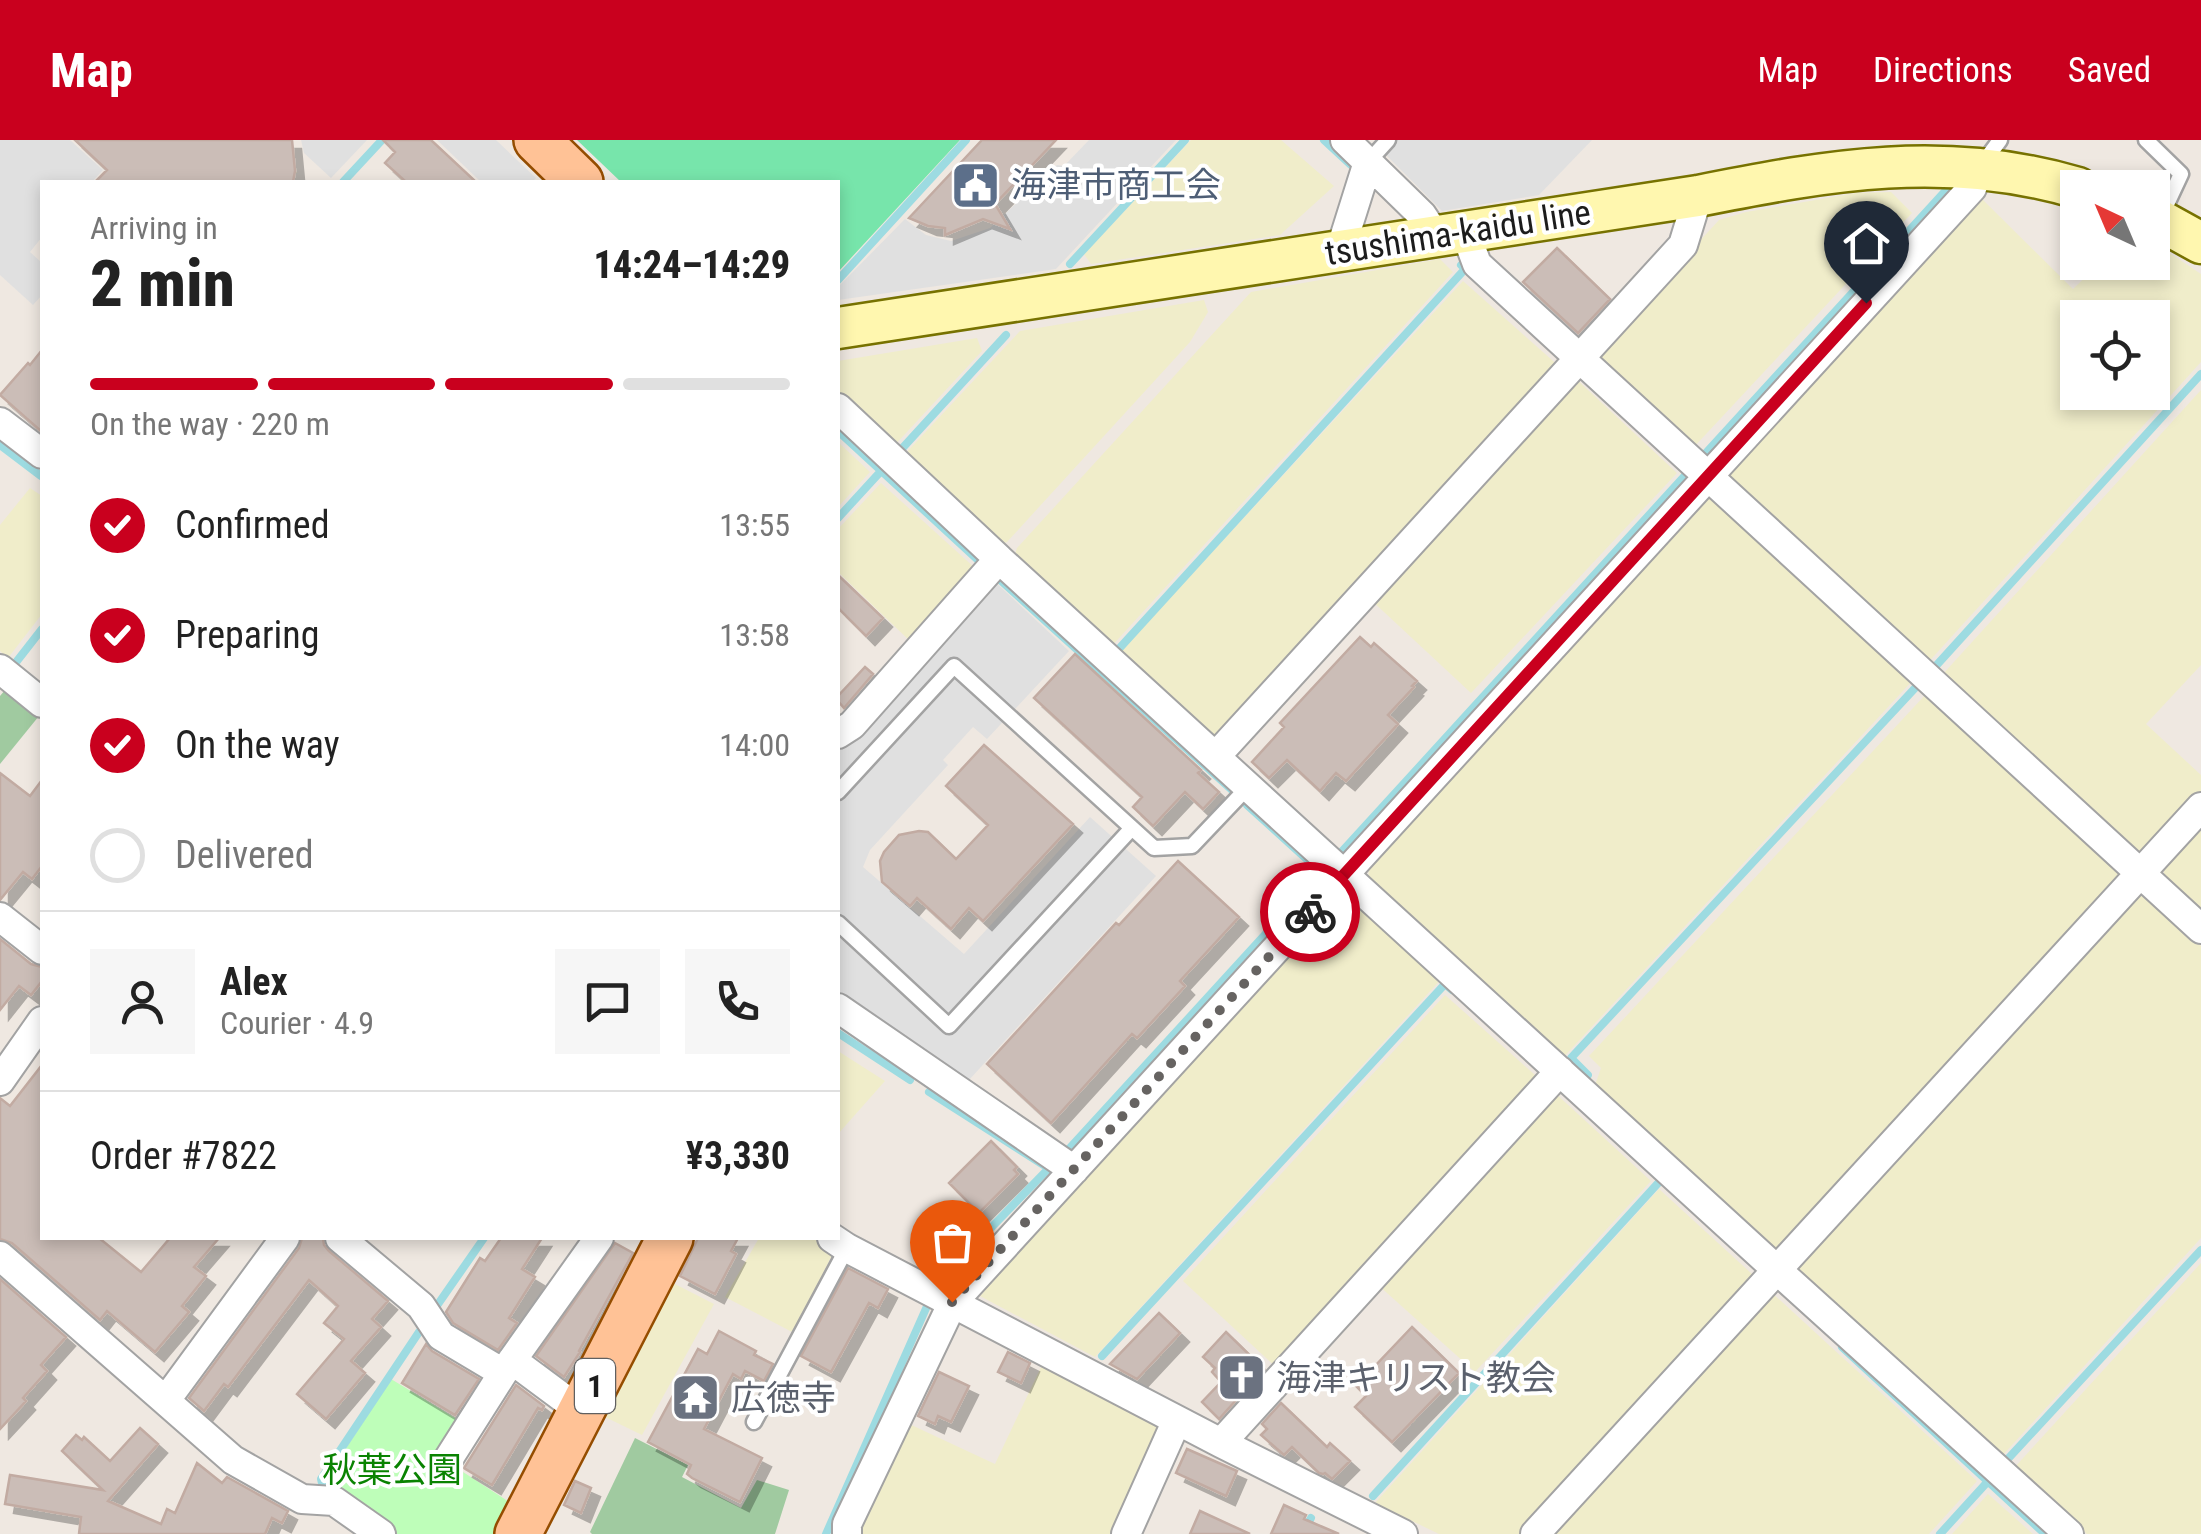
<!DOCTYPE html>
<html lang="en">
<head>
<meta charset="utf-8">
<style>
  body { margin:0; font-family:"Roboto Condensed","Noto Sans JP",sans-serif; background:#f6f6f6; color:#222; height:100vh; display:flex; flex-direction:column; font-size:38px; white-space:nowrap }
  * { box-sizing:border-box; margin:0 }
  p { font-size:32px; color:#767676 }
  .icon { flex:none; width:55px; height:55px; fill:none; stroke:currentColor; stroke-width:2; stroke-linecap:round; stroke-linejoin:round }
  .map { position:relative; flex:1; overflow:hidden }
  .details { position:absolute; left:40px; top:40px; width:800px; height:1060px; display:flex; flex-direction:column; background:#fff; border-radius:0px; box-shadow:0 5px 15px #0003 }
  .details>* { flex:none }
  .needle { width:65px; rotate:316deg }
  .fabs { position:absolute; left:2060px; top:30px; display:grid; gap:20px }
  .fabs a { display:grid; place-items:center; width:110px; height:110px; border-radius:0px; background:#fff; box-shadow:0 5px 15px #0003; font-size:50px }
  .pin { position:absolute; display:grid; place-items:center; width:85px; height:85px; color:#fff; margin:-102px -42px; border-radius:50% 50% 50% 0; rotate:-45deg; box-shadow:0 0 10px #0007 }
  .pin .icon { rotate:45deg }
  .courier { position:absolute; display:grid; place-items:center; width:100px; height:100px; margin:-50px; border:8px solid #c9001e; border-radius:50%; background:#fff; color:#222; box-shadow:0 2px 12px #0007 }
  .overview em { font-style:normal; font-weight:800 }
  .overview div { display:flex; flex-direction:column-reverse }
  .overview { display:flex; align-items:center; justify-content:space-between; height:170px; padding:0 50px }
  h1 { font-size:65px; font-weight:800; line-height:75px }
  .bar { display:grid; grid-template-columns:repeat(4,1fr); gap:15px 10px; align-content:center; height:120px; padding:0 50px }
  .bar i { height:12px; border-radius:8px; background:#e0e0e0 }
  .bar .selected { background:#c9001e }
  .bar p { grid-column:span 4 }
  .line { display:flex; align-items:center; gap:25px; padding:0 50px; border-top:2px solid #e0e0e0 }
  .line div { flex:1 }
  .round { display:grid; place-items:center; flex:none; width:105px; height:105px; border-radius:0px; background:#f6f6f6 }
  ol { padding:0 50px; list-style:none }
  li { display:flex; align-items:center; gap:30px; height:110px }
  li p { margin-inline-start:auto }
  li .icon { padding:10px; border-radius:50%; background:#c9001e; color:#fff; stroke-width:4 }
  li:last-child { color:#767676 }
  li i { width:55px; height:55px; border:5px solid #e0e0e0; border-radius:50% }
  header { display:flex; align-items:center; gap:60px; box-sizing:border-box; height:140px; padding:0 50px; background:#c9001e; color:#fff }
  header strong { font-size:48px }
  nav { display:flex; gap:55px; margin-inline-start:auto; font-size:35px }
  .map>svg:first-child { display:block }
  .farmland { fill:#f0edca; fill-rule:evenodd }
  .cemetery { fill:#a0caa0 }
  .park { fill:#befeb9 }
  .pitch { fill:#77e5ab }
  .parking { fill:#e0e0e0 }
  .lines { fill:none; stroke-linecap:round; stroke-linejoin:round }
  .stream { stroke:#9ddbe1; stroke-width:8 }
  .building { fill:#cbbdb7; stroke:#c2aba2; stroke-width:2.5; filter:url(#shadow) }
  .service-casing { stroke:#a3a3a3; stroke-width:19 }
  .minor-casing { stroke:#a3a3a3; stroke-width:32 }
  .secondary-casing { stroke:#777200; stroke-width:45 }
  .primary-casing { stroke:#954d00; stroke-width:50 }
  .service { stroke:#fff; stroke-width:14 }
  .minor { stroke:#fff; stroke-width:28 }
  .secondary { stroke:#fff7af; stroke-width:40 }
  .primary { stroke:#ffc296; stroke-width:45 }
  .done { stroke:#666361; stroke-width:10; stroke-dasharray:0 18 }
  .route { stroke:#c9001e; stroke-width:12 }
  .labels { text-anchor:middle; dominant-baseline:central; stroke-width:8; stroke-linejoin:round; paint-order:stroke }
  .shield { fill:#fff; stroke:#606060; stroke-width:2.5 }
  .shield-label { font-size:32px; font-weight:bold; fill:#1c1c1c }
  .service-label { font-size:35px; fill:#4e5e75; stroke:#fff; text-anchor:start }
  .street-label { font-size:35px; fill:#1c1c1c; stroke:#fff }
  .worship-label { font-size:35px; fill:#5b616d; stroke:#fff; text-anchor:start }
  .park-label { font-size:35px; fill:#0a8302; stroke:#fff }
</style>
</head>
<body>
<header>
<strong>Map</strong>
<nav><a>Map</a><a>Directions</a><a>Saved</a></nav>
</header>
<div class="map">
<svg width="2201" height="1394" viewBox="0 0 2201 1394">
  <defs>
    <filter id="shadow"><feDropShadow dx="9" dy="9" stdDeviation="0" flood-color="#0004"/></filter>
  </defs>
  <rect width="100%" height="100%" fill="#efe8e1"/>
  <path class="farmland" d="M1191 0H1281L1334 46 1280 95 1091 124 1084 114Z
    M1891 52 1912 73 1693 308 1593 217 1719 80 1746 72 1856 53Z
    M1979 56 2073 149 2100 123 2152 122 2153 102 2201 134V222L1924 527 1724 334ZM2078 178H2152V252H2078Z
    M1440 119 1453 132 1110 508 1013 420 1017 408 1251 152Z
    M1463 141 1561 228 1211 601 1117 515Z
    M1204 160 1208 172 1190 202 1007 402 997 406 903 316 1020 191Z
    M977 198 982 211 893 307 838 255V221Z
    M1574 237 1677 333 1471 553 1370 459Z
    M2201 250V525L2146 584 2201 635V652L2145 713 2133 717 1943 534Z
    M838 302 870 332 838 367Z
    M881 343 975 428 912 503 838 432V389Z
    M30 348 42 356V474L8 518 0 511V385Z
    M1715 358 1914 539 1561 920 1368 740 1369 727 1706 359Z
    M1927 553 2120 730 2118 743 1784 1110 1771 1111 1594 948 1601 928 1589 916Z
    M2201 683V772L2164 738V722Z
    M1345 750 1445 835 1095 1217 980 1156Z
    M2145 754 2201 806V1098L2002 1316 1793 1126 2137 755Z
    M1445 855 1543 942 1278 1229 1183 1141Z
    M838 911 885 941 838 994Z
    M1554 952 1651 1041 1475 1232 1377 1144Z
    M1659 1049 1752 1134 1754 1141 1521 1394H1439L1375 1363Z
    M759 1098H813L833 1113 794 1193 725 1157Z
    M2201 1123V1394H2087L2014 1328Z
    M671 1142 714 1164 642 1295 603 1276Z
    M1770 1151 1977 1341 1929 1394H1551Z
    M1042 1225 1157 1282 1159 1290 1112 1394H854L905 1282 995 1324Z
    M1988 1354 2033 1394H1952Z"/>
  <path class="cemetery" d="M5 550 39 576 0 624V556Z
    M635 1298 688 1325 682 1337 741 1368 757 1340 789 1350 775 1394H592L590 1392Z"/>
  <path class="park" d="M391 1239 465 1284 443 1319 514 1365 498 1394H395L379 1379 328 1349 326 1339Z"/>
  <path class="pitch" d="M577 0H960L838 132V42H621Z"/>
  <path class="parking" d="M0 0H70L103 30 92 42H42V97L30 112 42 123V155L33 165 0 135Z
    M301 0H367L331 38 304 13Z
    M437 0H496L536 38 532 42H481Z
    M1089 0H1176L1056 129 838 160V147L905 79 926 95 951 101 990 88 1057 25 1064 26Z
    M1395 0H1592L1539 55 1442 71 1383 12Z
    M993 440 1069 511 987 599 973 587 943 620 948 625 870 710 863 727 964 814 1090 677 1156 736 969 940 897 890 838 854V611Z"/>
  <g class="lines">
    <path class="stream" d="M1324 0 1351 25
      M343 42 382 0
      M1070 124 1185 0
      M838 140 966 0
      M838 291 978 420
      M0 305 41 336
      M897 314 1006 195
      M1705 314 1949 47
      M838 378 882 330
      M998 438 1232 650
      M1116 512 1465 129 1461 125
      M17 521 42 489
      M1934 528 2201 234
      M1247 665 1322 733
      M1336 718 1691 329
      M838 893 910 940
      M1585 940 1588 935 1571 918 1916 547
      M929 952 1048 1028
      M1068 1010 1326 728
      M945 1135 1053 1024
      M436 1167 484 1098
      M1842 1207 2045 1394
      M1102 1216 1445 844 1452 850
      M2005 1322 2201 1110
      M323 1348 321 1339 419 1192
      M1373 1356 1660 1041
      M826 1394 928 1164
      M1303 1394 1311 1378
      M1940 1394 1991 1338"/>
  </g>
  <path class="building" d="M75 0H292L295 31 293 42H95L107 30Z
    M383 0H431L476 42H406L385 23 395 12Z
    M982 0H1056L995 64 1010 89 983 79 945 95V88L928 86 909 78Z
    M1557 108 1610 159 1578 193 1523 142Z
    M42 210V292L0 255 28 223 30 225Z
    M838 435 883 478 866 496 838 468Z
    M1360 497 1371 507 1374 503 1417 541 1412 546 1414 547 1388 575 1398 584 1346 641 1336 633 1320 651 1287 620 1269 638 1252 622 1284 587 1280 583Z
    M1075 514 1201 630 1198 633 1219 652 1203 669 1185 652 1153 686 1133 667 1142 657 1034 558Z
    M865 527 873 534 844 568 838 561V556Z
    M984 605 1073 684 983 781 969 768 951 789 917 758 910 766 882 742 880 721 884 712 899 695 919 691 928 692 956 719 988 685 946 646Z
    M0 633 30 656 42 640V726L32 739 23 732 0 760Z
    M1178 721 1239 777 1180 841 1185 846 1137 898 1132 894 1051 983 987 924 1116 783 1119 785Z
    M0 799 31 824 42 827V841L31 855 19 846 0 870Z
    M42 925V1098H99L141 1132 170 1098H219L194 1127 206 1136 182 1166 189 1172 155 1212 107 1171 100 1180 12 1103 0 1099V958L10 966Z
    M991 1001 1017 1027 1014 1030 1018 1034 979 1073 949 1043Z
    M302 1098H323L324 1105 329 1111 388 1161 372 1179 381 1187 351 1221 365 1233 326 1279 297 1254 344 1199 324 1183 338 1166 309 1140 228 1247 224 1244 204 1271 189 1258 299 1108Z
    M501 1098H542L522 1129 535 1137 509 1178 517 1183 498 1210 453 1183 446 1172 480 1118 485 1121Z
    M698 1098H738L731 1111 736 1114 715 1154 680 1136Z
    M615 1103 633 1113 579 1211 580 1212 564 1237 536 1216Z
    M848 1128 888 1149 878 1168 869 1163 831 1232 801 1216Z
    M0 1139 66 1197 41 1225 47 1231 23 1258 26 1261 0 1289Z
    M1159 1173 1180 1193 1137 1239 1110 1224Z
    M1412 1187 1459 1233 1392 1302 1355 1267 1366 1256 1356 1246Z
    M719 1191 756 1211 754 1215 773 1224 764 1241 745 1231 741 1239 733 1234 704 1289 762 1318 740 1362 692 1338 687 1334 691 1325 648 1302 698 1209 707 1214Z
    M1226 1192 1264 1229 1219 1279 1202 1262 1221 1242 1212 1232 1215 1228 1203 1217Z
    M426 1204 432 1211 479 1239 455 1275 402 1243Z
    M1008 1212 1030 1223 1021 1243 998 1232Z
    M939 1232 969 1246 951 1282 938 1276 935 1284 918 1276Z
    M516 1245 544 1266 542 1270 538 1268 492 1345 464 1328Z
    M1281 1263 1327 1307 1330 1303 1350 1321 1332 1339 1325 1333 1323 1334 1319 1333 1292 1307 1284 1315 1261 1295 1267 1289 1262 1284Z
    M140 1288 158 1304 108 1361 161 1384 167 1369 175 1373 197 1323 222 1343 227 1337 288 1371 282 1383 272 1378 265 1394H79L81 1377 5 1364 10 1335 103 1350 62 1311 76 1295 82 1300 84 1297 110 1321Z
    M1187 1309 1237 1331 1226 1356 1176 1333Z
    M575 1341 591 1348 581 1373 564 1365Z
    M1284 1365 1306 1375 1304 1379 1339 1394H1271Z
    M1200 1371 1250 1394H1190Z"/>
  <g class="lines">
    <defs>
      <path id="service" d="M2146 0 2181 34 2167 64 2163 81
        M1368 22 1388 0
        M1983 23 2000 0
        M838 652 954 526 1132 688
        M838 783 949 886 1132 688 1154 708 1192 706 1249 646
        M754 1282 847 1108"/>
      <path id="minor" d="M1345 0 1422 75 1436 96
        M1469 92 1470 105 1477 124 2201 789
        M1340 111 1368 22
        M838 268 999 419 852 585 838 594
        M0 282 42 314
        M999 419 1777 1130 2069 1394
        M0 529 42 563
        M1216 616 1683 105 1698 56
        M0 777 42 810
        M838 868 1074 1030
        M0 941 42 881
        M340 1098 421 1166 441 1196 503 1233
        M832 1098 847 1108 1221 1303 1403 1394
        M0 1116 233 1320 302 1359 334 1361 381 1394
        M512 1220 582 1272
        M166 1260 285 1098
        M1221 1303 1560 931
        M449 1318 503 1233 599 1098
        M847 1394V1384L953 1162 1972 48 1980 28
        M1126 1394 1177 1280
        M1535 1394 2201 667"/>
      <path id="secondary" d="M2152 76 2201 103
        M838 188 1698 56C1828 30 1947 9 2078 48"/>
      <path id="primary" d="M537 0 580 42
        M518 1394 670 1098"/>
    </defs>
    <use href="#service" class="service-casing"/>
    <use href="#minor" class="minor-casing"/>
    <use href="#secondary" class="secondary-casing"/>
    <use href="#primary" class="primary-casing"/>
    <use href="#service" class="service"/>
    <use href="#minor" class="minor"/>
    <use href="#secondary" class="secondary"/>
    <use href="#primary" class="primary"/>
  </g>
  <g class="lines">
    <path class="done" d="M952 1162 1310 772"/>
    <path class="route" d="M1310 772 1866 163"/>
  </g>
  <defs>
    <symbol id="civic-square" viewBox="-11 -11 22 22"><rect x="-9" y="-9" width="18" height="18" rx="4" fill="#5c6f8a" stroke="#fff"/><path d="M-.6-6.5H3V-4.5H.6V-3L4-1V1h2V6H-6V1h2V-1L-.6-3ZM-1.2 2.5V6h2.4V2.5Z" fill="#fff"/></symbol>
    <symbol id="church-square" viewBox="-11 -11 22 22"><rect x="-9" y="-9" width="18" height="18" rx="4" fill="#6b7280" stroke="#fff"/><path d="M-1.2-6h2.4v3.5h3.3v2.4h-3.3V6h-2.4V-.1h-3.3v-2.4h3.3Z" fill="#fff"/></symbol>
    <symbol id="temple-square" viewBox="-11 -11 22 22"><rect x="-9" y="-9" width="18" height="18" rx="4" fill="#6b7280" stroke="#fff"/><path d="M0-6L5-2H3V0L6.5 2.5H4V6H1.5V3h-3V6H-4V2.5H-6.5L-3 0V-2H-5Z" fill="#fff"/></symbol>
  </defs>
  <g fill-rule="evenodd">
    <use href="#civic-square" x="948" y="18" width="55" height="55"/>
    <use href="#church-square" x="1214" y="1210" width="55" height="55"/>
    <use href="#temple-square" x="668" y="1230" width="55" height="55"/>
  </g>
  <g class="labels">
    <rect class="shield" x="575" y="1219" width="40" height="54" rx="8"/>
    <g class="shield-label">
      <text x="595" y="1246">1</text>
    </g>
    <g class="service-label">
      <text x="1011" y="45">海津市商工会</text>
    </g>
    <g class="street-label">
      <text transform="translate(1458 93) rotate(-9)">tsushima-kaidu line</text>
    </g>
    <g class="worship-label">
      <text x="1276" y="1238">海津キリスト教会</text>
      <text x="731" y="1258">広徳寺</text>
    </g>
    <g class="park-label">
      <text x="392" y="1330">秋葉公園</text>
    </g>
  </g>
</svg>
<div class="fabs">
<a><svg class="needle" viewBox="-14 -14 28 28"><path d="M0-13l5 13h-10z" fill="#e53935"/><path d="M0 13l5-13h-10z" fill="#767676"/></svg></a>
<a><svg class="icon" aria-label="locate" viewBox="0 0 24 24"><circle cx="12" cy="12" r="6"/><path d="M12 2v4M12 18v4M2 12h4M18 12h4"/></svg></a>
</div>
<div class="pin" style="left:952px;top:1162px;background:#ea580c"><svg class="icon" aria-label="bag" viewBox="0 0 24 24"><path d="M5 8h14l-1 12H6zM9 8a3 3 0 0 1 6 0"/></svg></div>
<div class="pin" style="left:1866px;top:163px;background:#1f2937"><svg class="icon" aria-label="home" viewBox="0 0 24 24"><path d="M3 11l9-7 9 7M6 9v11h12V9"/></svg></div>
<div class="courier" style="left:1310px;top:772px"><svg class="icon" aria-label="bike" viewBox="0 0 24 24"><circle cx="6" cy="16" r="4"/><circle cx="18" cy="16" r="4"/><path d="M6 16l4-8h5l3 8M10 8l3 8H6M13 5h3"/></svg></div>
<section class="details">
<div class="overview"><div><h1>2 min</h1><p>Arriving in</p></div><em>14:24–14:29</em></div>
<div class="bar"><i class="selected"></i><i class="selected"></i><i class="selected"></i><i></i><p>On the way · 220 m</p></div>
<ol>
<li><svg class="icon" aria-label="check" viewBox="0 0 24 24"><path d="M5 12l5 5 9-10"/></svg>Confirmed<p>13:55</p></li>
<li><svg class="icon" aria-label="check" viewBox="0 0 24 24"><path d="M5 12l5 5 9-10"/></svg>Preparing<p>13:58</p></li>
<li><svg class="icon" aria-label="check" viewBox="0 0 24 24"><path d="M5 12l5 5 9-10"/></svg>On the way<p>14:00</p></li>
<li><i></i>Delivered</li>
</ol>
<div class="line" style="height:180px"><a class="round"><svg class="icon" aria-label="person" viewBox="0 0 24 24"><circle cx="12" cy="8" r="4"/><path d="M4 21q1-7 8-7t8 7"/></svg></a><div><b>Alex</b><p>Courier · 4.9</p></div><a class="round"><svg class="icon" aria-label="chat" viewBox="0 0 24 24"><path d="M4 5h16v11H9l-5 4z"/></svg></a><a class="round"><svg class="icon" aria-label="phone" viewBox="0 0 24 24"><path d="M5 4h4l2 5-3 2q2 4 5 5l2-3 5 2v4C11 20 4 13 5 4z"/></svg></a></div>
<div class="line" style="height:130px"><div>Order #7822</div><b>¥3,330</b></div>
</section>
</div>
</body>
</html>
